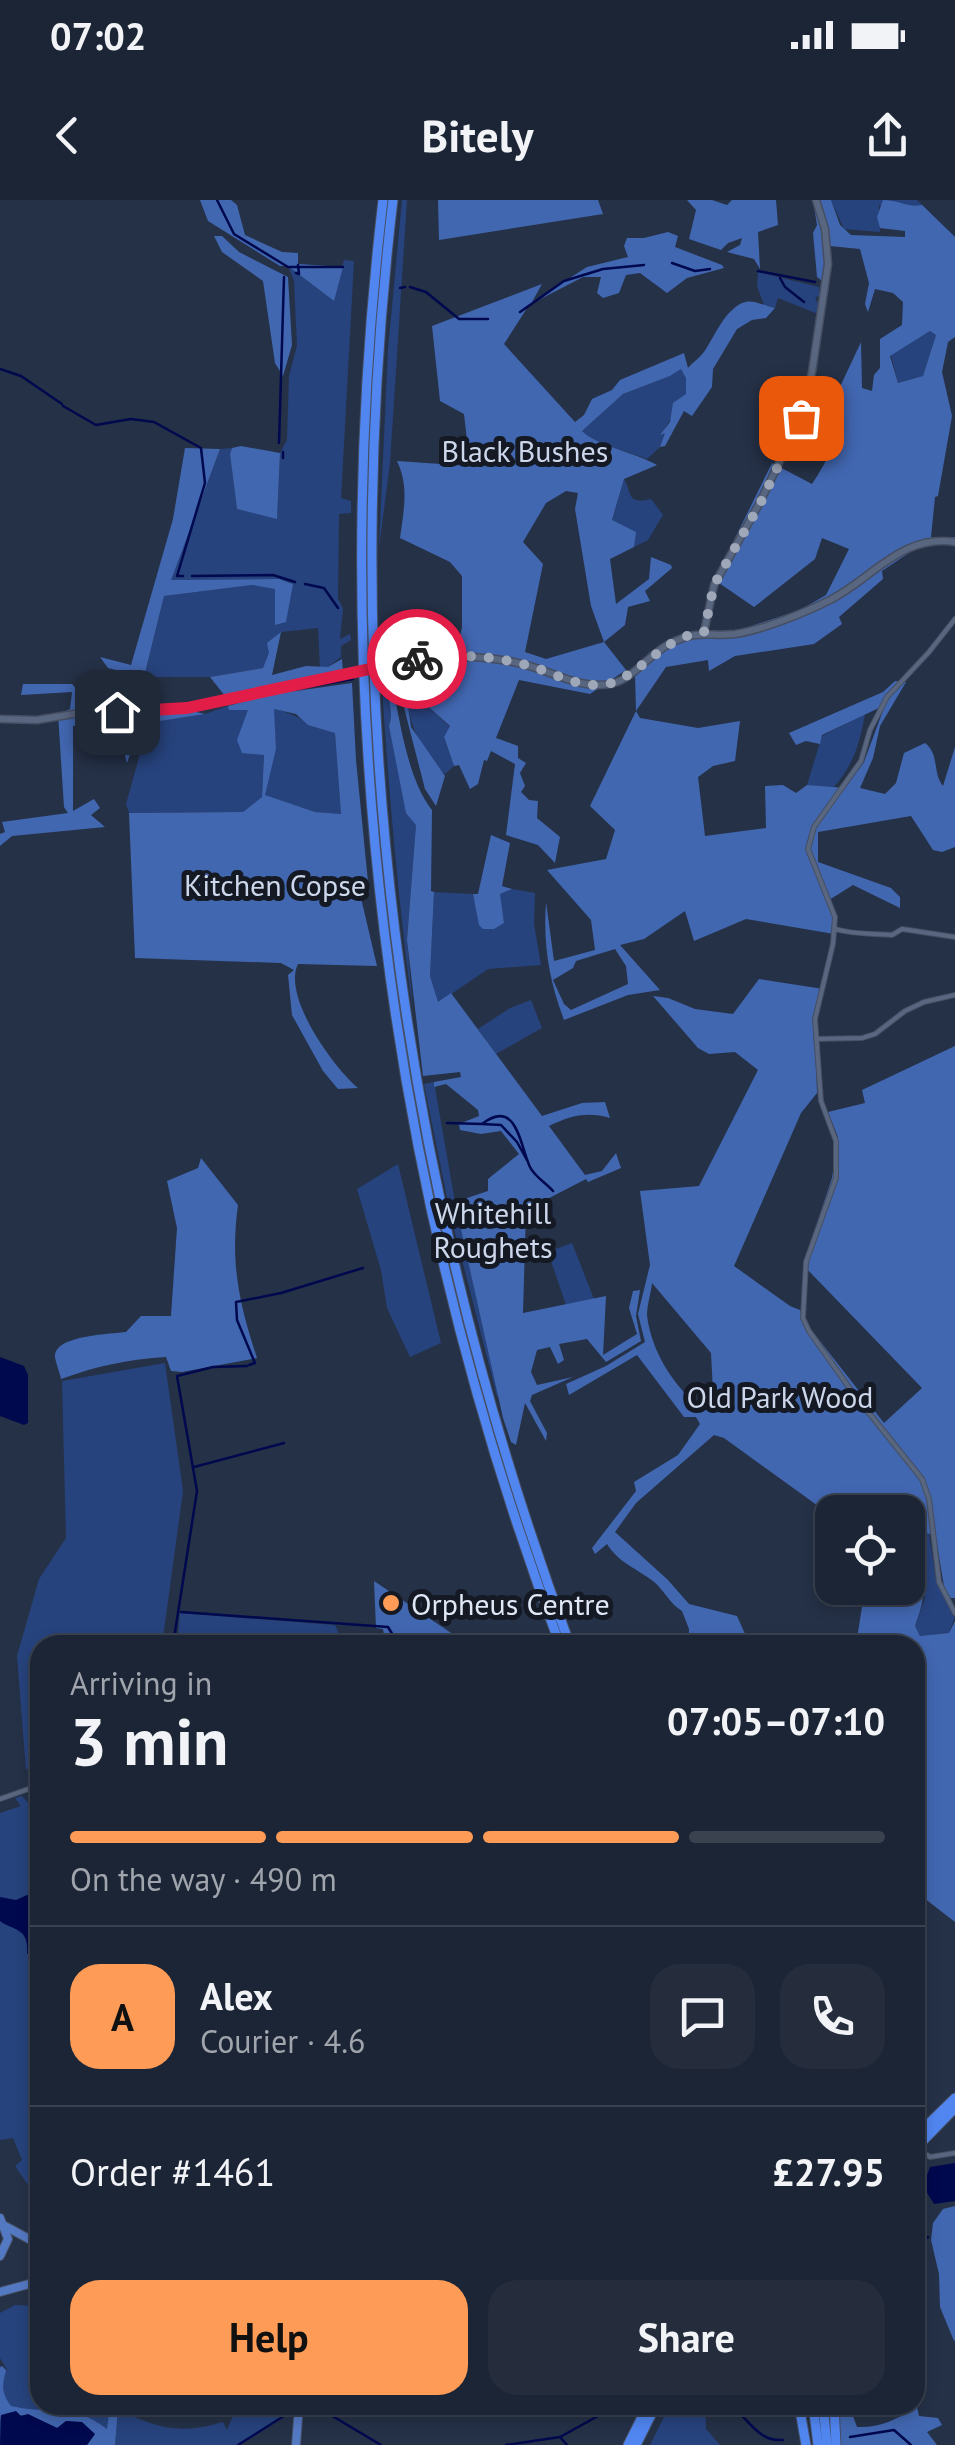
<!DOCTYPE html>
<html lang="en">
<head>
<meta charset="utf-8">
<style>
  body { margin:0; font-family:"PT Sans",sans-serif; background:#252d3d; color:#f1f3f6; height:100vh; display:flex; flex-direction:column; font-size:38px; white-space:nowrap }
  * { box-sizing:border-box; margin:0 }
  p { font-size:32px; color:#a0a5ad }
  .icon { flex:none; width:55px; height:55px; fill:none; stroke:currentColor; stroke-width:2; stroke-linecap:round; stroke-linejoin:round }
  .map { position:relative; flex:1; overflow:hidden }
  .panel { position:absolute; left:30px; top:1435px; width:895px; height:780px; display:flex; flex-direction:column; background:#1c2535; border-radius:30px; box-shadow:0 5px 15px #0003,0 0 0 2px #3a4250 }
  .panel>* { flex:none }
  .tools { position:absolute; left:815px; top:1295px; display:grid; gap:20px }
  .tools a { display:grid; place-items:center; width:110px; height:110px; border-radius:20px; background:#1c2535; box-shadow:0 5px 15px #0003,0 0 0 2px #3a4250; font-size:50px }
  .pin { position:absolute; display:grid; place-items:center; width:85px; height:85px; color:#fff; margin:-42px; border-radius:20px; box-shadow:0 5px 15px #0006 }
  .courier { position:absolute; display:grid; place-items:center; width:100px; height:100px; margin:-50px; border:8px solid #e11d48; border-radius:50%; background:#fff; color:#222; box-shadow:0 2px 12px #0007 }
  .summary em { font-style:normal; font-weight:700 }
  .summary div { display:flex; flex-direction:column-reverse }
  .summary { display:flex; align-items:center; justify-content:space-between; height:170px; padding:0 40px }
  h1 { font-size:65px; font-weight:700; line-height:75px }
  .bar { display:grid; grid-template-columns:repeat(4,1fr); gap:15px 10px; align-content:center; height:120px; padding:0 40px }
  .bar i { height:12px; border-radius:8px; background:#3a4250 }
  .bar .on { background:#fe9c57 }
  .bar p { grid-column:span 4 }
  .line { display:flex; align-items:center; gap:25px; padding:0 40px; border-top:2px solid #3a4250 }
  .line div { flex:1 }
  .round { display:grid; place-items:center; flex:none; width:105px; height:105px; border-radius:30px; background:#252d3d }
  .action { display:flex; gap:20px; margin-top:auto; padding:20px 40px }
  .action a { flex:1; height:115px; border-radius:30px; background:#fe9c57; color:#111; font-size:40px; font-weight:700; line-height:115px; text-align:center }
  .action a+a { background:#252d3d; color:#f1f3f6 }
  .status { display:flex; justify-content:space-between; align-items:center; height:70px; padding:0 50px; background:#1c2535; direction:ltr }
  .status svg { height:28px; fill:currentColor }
  header { display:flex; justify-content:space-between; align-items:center; height:130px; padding:0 40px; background:#1c2535; font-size:45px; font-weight:700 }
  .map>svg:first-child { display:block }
  .green { fill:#27437d }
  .forest { fill:#4267b1; fill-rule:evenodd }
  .water { fill:#00084e }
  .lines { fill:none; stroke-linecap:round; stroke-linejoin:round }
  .stream { stroke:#00084e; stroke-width:2.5 }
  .street-casing { stroke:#454e62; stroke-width:6 }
  .secondary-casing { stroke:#454e62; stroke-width:9 }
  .primary-casing { stroke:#454e62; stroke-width:10 }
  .highway-casing { stroke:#454e62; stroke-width:11 }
  .street { stroke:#59667f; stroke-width:4 }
  .secondary { stroke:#59667f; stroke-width:6 }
  .primary { stroke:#5479c3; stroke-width:8 }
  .highway { stroke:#5186f1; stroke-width:9 }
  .secondary-bridge-casing { stroke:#454e62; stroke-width:9; stroke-linecap:butt }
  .secondary-bridge { stroke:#59667f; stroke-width:6 }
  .done { stroke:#9fa8b9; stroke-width:10; stroke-dasharray:0 18 }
  .route { stroke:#e11d48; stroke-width:12 }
  .poi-dot { fill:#fe9c57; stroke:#141923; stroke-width:4 }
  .labels { text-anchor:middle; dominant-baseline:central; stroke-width:10; stroke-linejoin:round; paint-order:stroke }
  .park-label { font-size:30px; fill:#ccd7eb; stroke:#141923 }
  .poi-label { font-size:30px; fill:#e0e8f7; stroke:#141923; text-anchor:start }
</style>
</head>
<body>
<div class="status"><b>07:02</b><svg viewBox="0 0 49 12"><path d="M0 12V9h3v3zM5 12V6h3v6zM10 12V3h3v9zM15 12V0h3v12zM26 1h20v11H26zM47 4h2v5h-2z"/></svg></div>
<header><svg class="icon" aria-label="back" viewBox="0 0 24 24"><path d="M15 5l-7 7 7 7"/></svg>Bitely<svg class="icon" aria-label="share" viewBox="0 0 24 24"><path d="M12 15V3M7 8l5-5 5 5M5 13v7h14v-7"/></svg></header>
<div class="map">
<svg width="955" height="2245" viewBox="0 0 955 2245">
  <rect width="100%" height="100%" fill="#253147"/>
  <path class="green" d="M402 0H407L390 263 379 348 388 149Z
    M831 0H917L955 37 928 29 879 5 880 32 844 29Z
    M344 60 354 61 341 298 351 301V313L339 314 338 398 343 409 340 439 350 434 351 440 341 446V457L328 467H320L318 428 281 432 263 468 210 477H144L164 396 252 385 276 389V424L286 421 292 383 279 379 170 380 220 249 232 248 230 254 237 309 277 318 280 253 287 240 289 176 297 146 294 81 288 66 333 100Z
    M758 72 819 87 820 95 815 98 820 107 818 114 778 98 775 108 764 105 757 86Z
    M930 131 936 135 923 176 898 183 891 155Z
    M681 168 686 178V194L662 233 666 232 660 247 647 259C628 251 594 245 582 231L623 194 670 176Z
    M624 279C632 292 626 305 651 299L663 315 648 340 634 347 635 332 612 321Z
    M390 469C381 488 396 507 389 526L416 625 407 740 413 812C398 698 388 585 381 471Z
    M423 502 450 527 444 538 454 566 445 574C425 558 412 531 408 506Z
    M228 506 230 510 248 509 264 554 262 597 243 612 129 613 126 604 149 522 205 514Z
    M273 508C296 514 312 526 335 533L341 614 315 612 264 595 276 549Z
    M865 514C860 543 853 566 833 588L807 585 822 536Z
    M512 689 535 693 534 724 541 765 488 769 438 803 430 776 434 692 473 694 483 729H493L504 723 499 694Z
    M531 800 542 828 496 854 478 829 510 808Z
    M434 882 455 1002 500 1197 497 1196 451 1017 424 884Z
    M398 964 441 1143 410 1157 387 1108 381 1070 357 989Z
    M572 1043 594 1099 566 1105 548 1052Z
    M165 1163 183 1291 162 1445H40V1556L26 1570 17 1456 39 1379 66 1338 62 1181Z
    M917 1326 929 1334 937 1384 955 1417 949 1433 920 1436 915 1426 925 1398C916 1377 906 1348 917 1326Z
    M180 1413 335 1425 344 1445H177Z
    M22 1596 40 1616V2002L15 1966 22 1960 13 1938 0 1940V1613L21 1606 15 1598Z
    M15 2105 40 2106V2205H110L107 2245H0V2174L7 2170 0 2158V2113Z
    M295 2205 294 2216 288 2215 240 2245H115L118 2210C158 2228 179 2235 223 2222L227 2230 237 2206Z
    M670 2205H705L706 2229 720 2245H650Z"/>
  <path class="forest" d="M200 0H231L237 5 245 35 282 52 298 53V64L343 67 334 101 288 66H280L208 21Z
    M438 0H598L603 14 439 40Z
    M687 0H712L727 5 732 0H776L778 25 758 32 760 69 754 59 727 52 740 45 742 38 728 43 721 50 689 39 696 10Z
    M813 0H831L840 25 851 35 905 37V31L880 28 877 17 883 0C899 0 908 8 922 5L955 37V137L948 142 942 172 952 216 938 296 935 297 931 337H955V339L931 338 882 371 883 379 839 417 842 424 814 444 735 456 709 471 708 460 666 467 636 511 640 518 698 528 740 521 735 561 713 566 698 577 705 636 766 628 765 586 783 585 796 593 807 585 845 588 864 562 885 505 822 535 820 544 806 541 796 545 789 533 883 492 895 481 906 482 880 526 873 558 860 588 885 594 896 583 904 553 925 543C940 555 932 572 943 586L955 547V647L942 652 933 650 911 616 818 632V662L891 688 900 697V708L853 685 829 700 835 717 834 734 746 719 694 741 685 711 644 739 620 745 660 790 628 795 564 820C549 780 543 745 546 702L554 761 595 750 591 720 547 670 606 659 615 630 590 606 636 511 635 475 666 448 695 436 733 432 800 410 826 395 849 349 822 338 815 359 754 407 719 383 711 387 772 263 812 284C829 259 848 221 839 189L861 142 862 188 872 191 874 175 880 168V139L902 125 903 102 893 93 875 89 868 112 865 104 869 83 860 49 830 46 829 78 821 80 817 77 813 33 817 25ZM930 131 936 135 923 176 898 183 890 156ZM615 749 626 766 628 784 571 810 564 804 553 780 573 768 576 761Z
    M668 32 678 36 675 47 722 65 724 68 687 78 667 93 640 73 626 75 619 93 603 98 597 93 601 77H583L529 105 504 144 575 222 584 215 592 199 612 190 620 180 684 153 688 168C693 162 702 156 706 149 715 135 724 112 742 103 752 98 764 106 775 108L766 118 752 120 737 129 713 169 712 187 692 216 684 211 665 246 660 247 665 233 660 235 670 222 673 203 686 194V178L681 169 670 176 623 194 582 231C595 245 636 253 657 265L624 279 612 320 636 332 634 347 610 359 616 404 649 379 651 357 671 365 672 368 645 391 650 401 628 407 625 425 604 442 626 470 590 494 519 480 496 538 518 546V558L526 563 520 573 525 586 521 592 529 600 538 601 537 618 560 637 555 663 538 645 506 635 515 564 491 551 487 561 484 560 478 584 470 589 459 565 454 566 444 537 450 526 423 502 408 506 411 527 445 576 436 606 425 589 394 469 445 459 523 461 455 451 382 463V453L458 445 462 427V376L450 362 400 338C404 309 409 286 397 261L470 266 464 214 440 201 432 126 542 84 532 102 587 67 628 57 624 46 627 38H644ZM566 291 578 293 575 309 591 406 604 442 546 459 525 452 543 364 523 342 546 303Z
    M214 36H222L239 52 288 77 292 145 283 176 275 163 263 81 222 52Z
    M241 246 280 253 277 319 237 309 230 254 232 248Z
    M185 248 220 249 171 380 279 379 293 384 286 422 275 425V389L252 385 164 396 144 477 108 468 100 457 131 465 173 319Z
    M281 432 272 475 306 466 328 467 342 459 343 472 225 496 210 477 263 468 269 453 267 443Z
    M390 469C398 510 406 578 432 610L431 691 434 692 430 776 438 802 451 793 542 916 582 903 605 902 610 918C587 911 569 916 549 926L585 975 602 971 616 953 621 968 588 982 586 979 526 1010 523 1113 606 1096 603 1155 637 1134 629 1108 633 1091 640 1090 636 1116 641 1141 606 1162 587 1139 559 1144 564 1160 558 1164 550 1147 537 1150 531 1172 537 1185 573 1177 532 1195 530 1201 547 1233 546 1241 525 1203 516 1245 511 1242 503 1218 455 1002 488 991V979L519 954 501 931 481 934 460 930 459 924 479 916 478 910 446 884 434 887V882L461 877 460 872 423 876 407 740 416 625 406 613 389 526C396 507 381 488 390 469Z
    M352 483 356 560 369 692 357 681 377 766 298 764C282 796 333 867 358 888L338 889 323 871 292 815 288 775 294 770 281 763 135 758 129 613 243 612 262 597 264 555 242 553 237 540 248 510H229L228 506 268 495ZM274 509 296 514 308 525 335 533 341 614 315 612 265 595 276 549Z
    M23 484H72L90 504 164 505 205 514 140 524 127 563 117 525 73 526V611L94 599 100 608 91 615 105 627 12 636 0 646V634L5 632 2 622 68 613 64 607 58 514 70 509 72 492 21 495Z
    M491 635 510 643 502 686 512 689 500 694 504 723 494 729H483L479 725 473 694H478Z
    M759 779 823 789 815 819 817 893 801 913 734 1066 790 1106 800 1110 809 1127 884 1223 922 1188 803 1065 832 978 838 937 828 912 865 903 862 890 955 846V1398H946L935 1333 929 1334 917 1326 913 1334 918 1354 914 1372C929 1390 922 1405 915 1426L920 1436 949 1433 955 1421V1722L915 1691V1445H856L865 1388H908V1312H832V1316L724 1238 714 1235 636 1303 615 1332 668 1380 689 1404 737 1416 750 1445H688L689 1429 682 1411C670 1404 664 1390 653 1381 636 1368 619 1363 607 1344L595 1354 592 1348 636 1291 634 1282 678 1255 700 1224 696 1217H684L637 1155 569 1195 566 1184 606 1166 645 1142 638 1114 650 1065 640 991 699 986 758 870 735 852 709 854 698 848 653 796 668 798 695 809 733 814ZM652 1083 711 1153 714 1210H703C675 1188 651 1152 647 1115 647 1105 651 1093 652 1083Z
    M201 958 238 1005C230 1063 239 1103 257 1158L182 1172 171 1171 166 1157C129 1159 97 1166 61 1179 60 1173 54 1159 55 1154 59 1135 111 1134 126 1132L141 1116H171L177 1028 167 981 198 968Z
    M374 1381 466 1443 393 1444 384 1435 383 1429 376 1428Z
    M955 2006V2140L954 2141 940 2107 939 2074 931 2040 933 2023 943 2009Z
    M2 2166 6 2170C2 2186 1 2192 11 2206 53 2216 68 2200 107 2229L110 2205H115L118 2210 115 2245H87L95 2234 77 2222 66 2221 58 2228 29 2215H1L0 2221V2167Z
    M838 2205H849L857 2227C881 2228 897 2219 917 2207L919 2216 938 2218 942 2225 927 2232 937 2245H840Z"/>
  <path class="water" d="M0 1157 24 1166 28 1175V1223L24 1225 0 1216Z
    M27 1695 40 1696V1787L34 1775 35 1763 27 1753C29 1727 13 1731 0 1721V1697L16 1700Z
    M955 1963V2001L934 2004 923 1986 930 1967Z
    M16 2211 21 2216 28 2214 57 2228 66 2221 82 2222 95 2234 87 2245H0L1 2215Z"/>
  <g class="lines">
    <path class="stream" d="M217 0 234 34 288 67H343
      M672 63 695 71 710 69
      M758 71 815 82
      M296 73 299 74 298 65
      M780 78 785 87 804 102
      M410 87 426 92 459 119H488
      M400 88 405 87
      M520 112 564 81 603 69 644 65
      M0 169 21 176 62 204
      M63 206 96 225 131 219 154 222 201 248 205 283 177 376H183
      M279 243 284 77
      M283 258V252
      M192 376 273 375 295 382
      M305 384 324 388 338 408
      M285 491 353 479
      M447 923 482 924C517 897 520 946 530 967 534 976 546 983 553 991
      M482 924 501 925 517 942 528 962
      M249 1165 255 1163 237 1120 236 1102 281 1093 363 1068
      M194 1267 284 1243
      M181 1412 388 1427 399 1445
      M173 1445 197 1291 177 1176 213 1167 247 1166
      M915 2046 928 2037
      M730 2205C748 2217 757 2242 783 2240
      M304 2212 324 2211 381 2245
      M560 2237 618 2205
      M850 2237 894 2230 911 2245
      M238 2245 287 2214H293
      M506 2245 560 2237 567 2245"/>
    <defs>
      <path id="street" d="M955 419 929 452 887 497 870 530 861 561 814 627 808 649 835 717 833 744 815 819 821 901 836 941V978L806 1062 803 1118 809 1131 853 1193 922 1279 929 1299 939 1382 955 1413
        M835 729C855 735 872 733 892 735L902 729 955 737
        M816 839 862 838 875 834 905 811 924 802 955 795
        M0 1599 40 1585
        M918 1949 930 1957 955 1953"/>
      <path id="secondary" d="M704 432 714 385 759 304 801 218 812 172 828 64 825 29 816 0
        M391 465C434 455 474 453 518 463 549 469 581 492 614 483 633 478 650 454 669 444 698 429 707 437 735 434 762 430 804 413 828 401 871 380 902 333 955 342
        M0 519 37 520 92 511 142 512 187 508 345 475"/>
      <path id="primary" d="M0 2018 8 2039 0 2056
        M5 2026 40 2045
        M0 2092 40 2081
        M296 2245 299 2205"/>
      <path id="highway" d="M383 0C325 489 386 985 560 1445
        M393 0C335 491 398 983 570 1445
        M915 1937 955 1898
        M915 1949 955 1908
        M799 2205 806 2245
        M813 2205 818 2245
        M823 2205 827 2245
        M834 2205 836 2245
        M628 2245 648 2205
        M636 2245 656 2205"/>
    </defs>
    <use href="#street" class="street-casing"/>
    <use href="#secondary" class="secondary-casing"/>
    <use href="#primary" class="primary-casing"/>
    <use href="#highway" class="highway-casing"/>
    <use href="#street" class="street"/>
    <use href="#secondary" class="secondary"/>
    <use href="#primary" class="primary"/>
    <use href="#highway" class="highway"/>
    <defs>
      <path id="secondary-bridge" d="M345 475 391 465"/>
    </defs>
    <use href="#secondary-bridge" class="secondary-bridge-casing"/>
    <use href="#secondary-bridge" class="secondary-bridge"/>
  </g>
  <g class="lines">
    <path class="done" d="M417 459C454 454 489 455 526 465 550 471 576 487 601 485 635 483 662 436 704 432L714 385 760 304 801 218"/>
    <path class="route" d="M117 512 187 508 417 459"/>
  </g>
  <circle class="poi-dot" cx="391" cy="1403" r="10"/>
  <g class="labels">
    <g class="park-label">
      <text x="525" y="250">Black Bushes</text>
      <text x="275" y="684">Kitchen Copse</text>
      <text x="493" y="1012">Whitehill<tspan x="493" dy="34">Roughets</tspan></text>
      <text x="780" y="1196">Old Park Wood</text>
    </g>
    <g class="poi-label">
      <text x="411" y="1403">Orpheus Centre</text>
    </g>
  </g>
</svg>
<div class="tools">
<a><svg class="icon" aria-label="locate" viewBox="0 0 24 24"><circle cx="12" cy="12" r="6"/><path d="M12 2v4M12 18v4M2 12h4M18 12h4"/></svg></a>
</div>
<div class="pin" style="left:801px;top:218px;background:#ea580c"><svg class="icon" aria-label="bag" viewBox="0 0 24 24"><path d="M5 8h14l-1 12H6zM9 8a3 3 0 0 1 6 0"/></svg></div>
<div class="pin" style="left:117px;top:512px;background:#1f2937"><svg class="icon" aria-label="home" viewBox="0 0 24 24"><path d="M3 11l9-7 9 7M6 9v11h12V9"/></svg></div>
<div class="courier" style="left:417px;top:459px"><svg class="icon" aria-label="bike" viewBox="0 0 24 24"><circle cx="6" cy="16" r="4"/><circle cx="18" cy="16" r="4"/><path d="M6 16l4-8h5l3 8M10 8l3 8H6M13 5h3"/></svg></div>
<section class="panel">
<div class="summary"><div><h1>3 min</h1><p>Arriving in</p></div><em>07:05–07:10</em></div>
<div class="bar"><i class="on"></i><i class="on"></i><i class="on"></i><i></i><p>On the way · 490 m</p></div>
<div class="line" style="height:180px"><b class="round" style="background:#fe9c57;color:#111">A</b><div><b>Alex</b><p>Courier · 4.6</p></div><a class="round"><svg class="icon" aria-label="chat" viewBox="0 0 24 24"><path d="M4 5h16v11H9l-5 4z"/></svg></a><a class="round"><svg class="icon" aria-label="phone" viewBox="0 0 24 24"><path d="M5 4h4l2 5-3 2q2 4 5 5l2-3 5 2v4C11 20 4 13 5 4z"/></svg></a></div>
<div class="line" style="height:130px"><div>Order #1461</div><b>£27.95</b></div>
<div class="action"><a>Help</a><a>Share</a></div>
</section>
</div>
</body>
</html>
